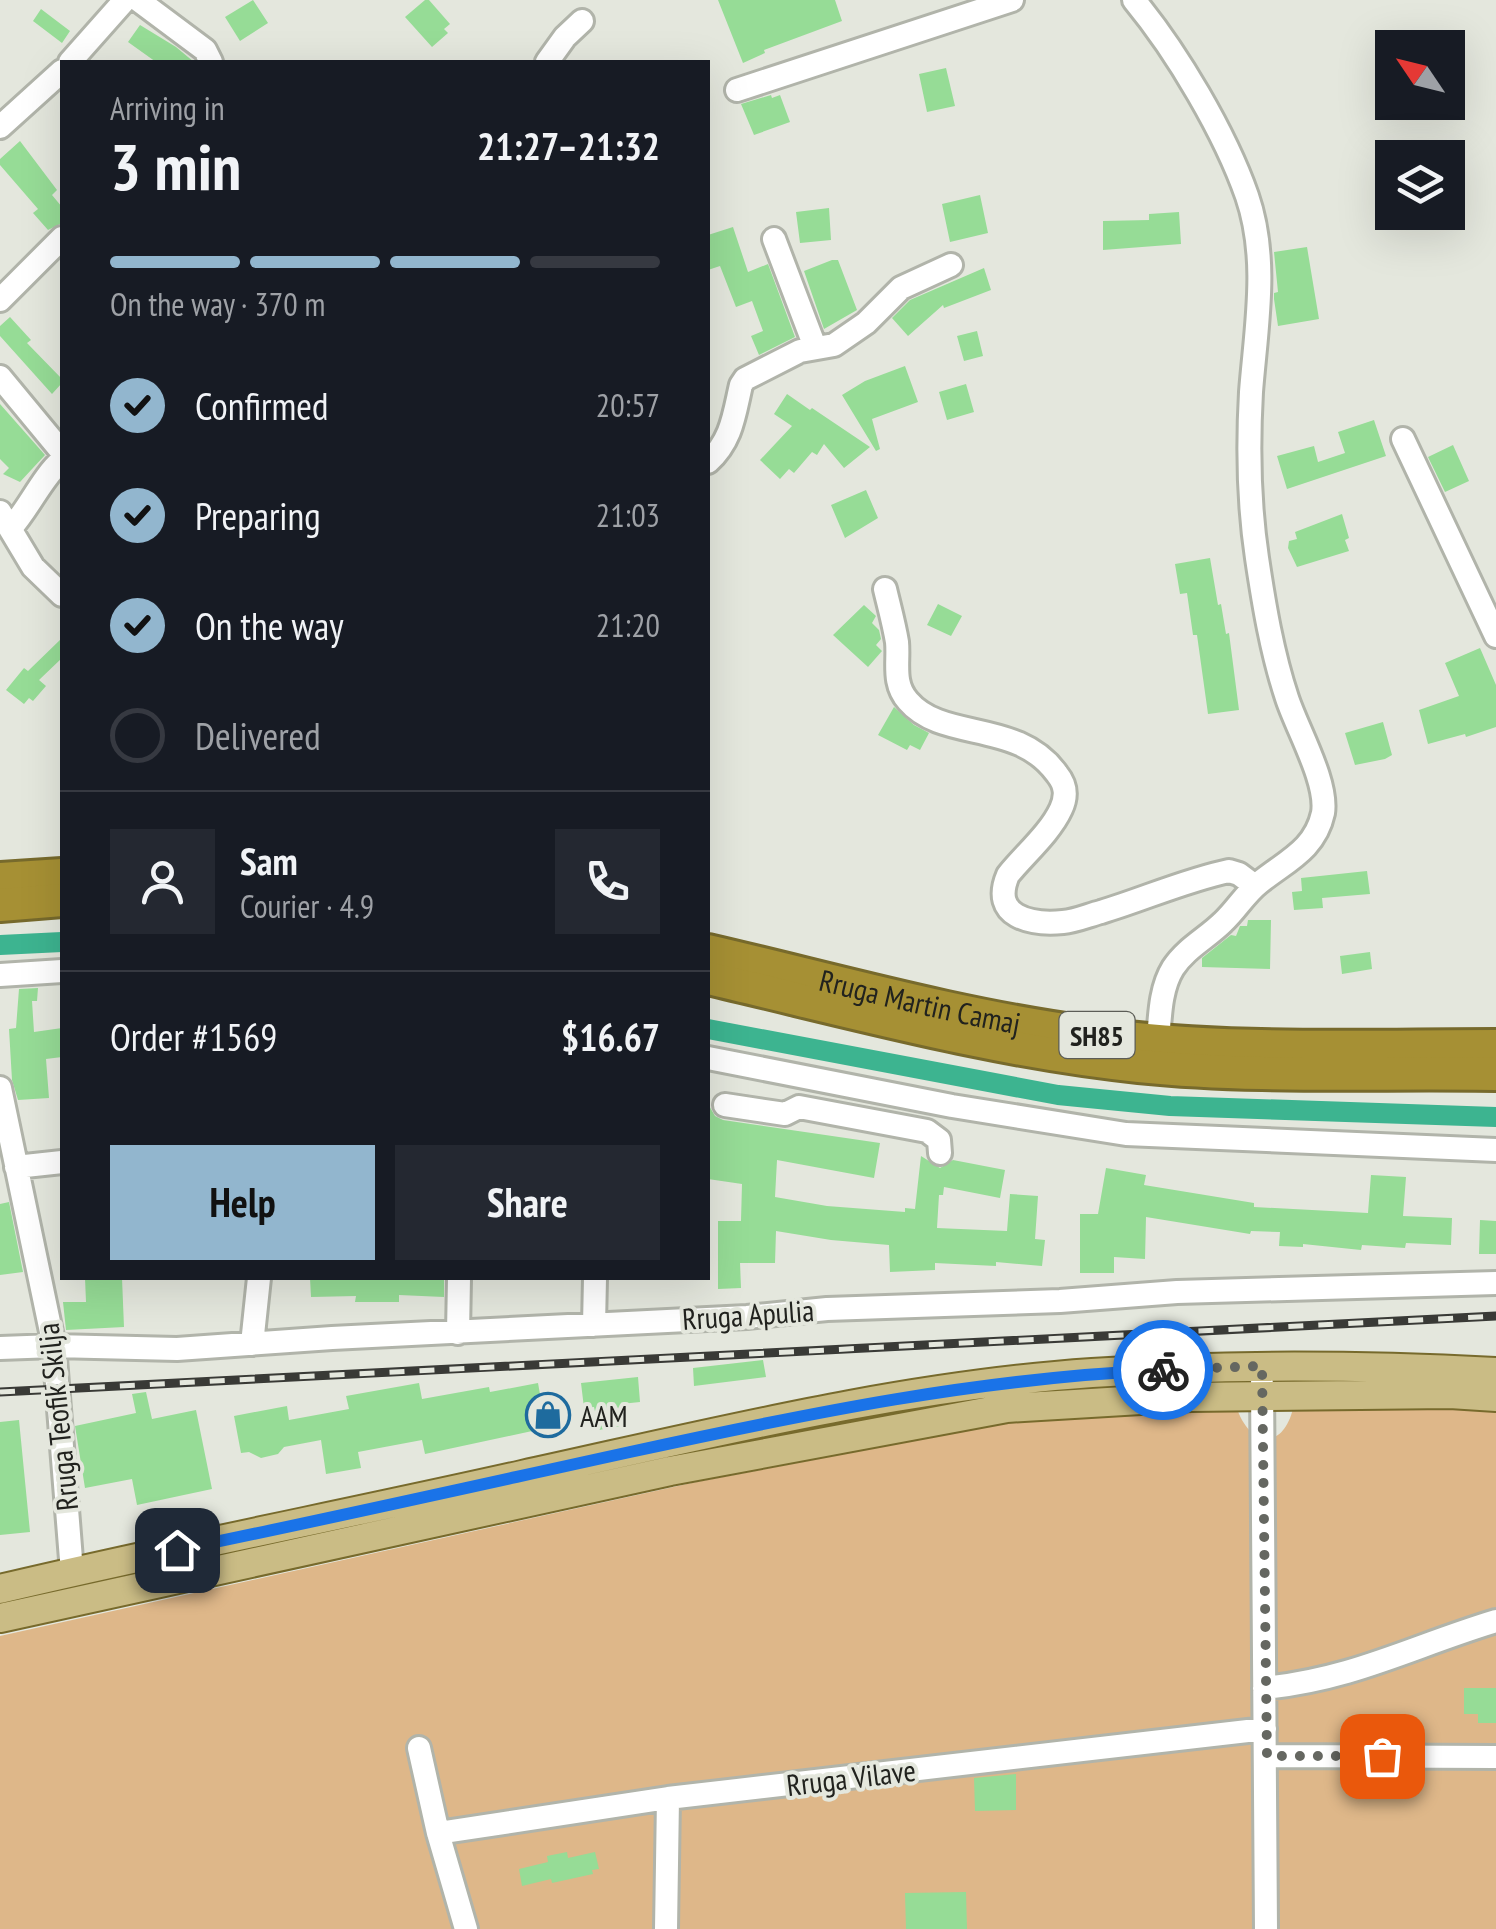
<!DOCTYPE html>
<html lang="en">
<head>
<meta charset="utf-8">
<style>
  body { margin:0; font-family:"PT Sans Narrow",sans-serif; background:#242831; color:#f1f3f6; height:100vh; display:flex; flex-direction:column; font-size:38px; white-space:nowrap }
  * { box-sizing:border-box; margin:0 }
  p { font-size:32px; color:#9ea1a6 }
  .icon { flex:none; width:55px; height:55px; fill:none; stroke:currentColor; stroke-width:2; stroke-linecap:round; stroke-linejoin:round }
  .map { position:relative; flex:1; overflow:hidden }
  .side { position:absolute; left:60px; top:60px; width:650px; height:1220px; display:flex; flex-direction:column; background:#171b24; border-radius:0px; box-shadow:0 10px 40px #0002 }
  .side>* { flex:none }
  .needle { width:65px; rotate:305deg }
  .tools { position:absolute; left:1375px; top:30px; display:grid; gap:20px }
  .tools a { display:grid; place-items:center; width:90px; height:90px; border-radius:0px; background:#171b24; box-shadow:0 10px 40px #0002; font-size:50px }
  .pin { position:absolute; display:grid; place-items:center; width:85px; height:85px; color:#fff; margin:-42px; border-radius:20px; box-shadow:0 5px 15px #0006 }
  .courier { position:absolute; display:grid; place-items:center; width:100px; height:100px; margin:-50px; border:8px solid #1a73e8; border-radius:50%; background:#fff; color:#222; box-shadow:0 2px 12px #0007 }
  .summary em { font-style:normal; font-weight:700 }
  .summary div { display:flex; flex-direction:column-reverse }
  .summary { display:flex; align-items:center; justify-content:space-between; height:170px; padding:0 50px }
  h1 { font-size:65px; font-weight:700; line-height:75px }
  .bar { display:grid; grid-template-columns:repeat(4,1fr); gap:15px 10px; align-content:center; height:120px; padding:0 50px }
  .bar i { height:12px; border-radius:8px; background:#363941 }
  .bar .active { background:#92b6ce }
  .bar p { grid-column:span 4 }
  .line { display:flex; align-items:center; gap:25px; padding:0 50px; border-top:2px solid #363941 }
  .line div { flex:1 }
  .round { display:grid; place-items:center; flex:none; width:105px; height:105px; border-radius:0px; background:#242831 }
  ol { padding:0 50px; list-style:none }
  li { display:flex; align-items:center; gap:30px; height:110px }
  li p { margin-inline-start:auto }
  li .icon { padding:10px; border-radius:50%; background:#92b6ce; color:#111; stroke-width:4 }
  li:last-child { color:#9ea1a6 }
  li i { width:55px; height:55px; border:5px solid #363941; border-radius:50% }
  .button { display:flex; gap:20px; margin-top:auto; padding:20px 50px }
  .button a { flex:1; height:115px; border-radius:0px; background:#92b6ce; color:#111; font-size:40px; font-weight:700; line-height:115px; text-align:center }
  .button a+a { background:#242831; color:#f1f3f6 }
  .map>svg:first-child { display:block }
  .green { fill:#deb789 }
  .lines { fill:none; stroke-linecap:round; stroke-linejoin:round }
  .canal { stroke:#3db490; stroke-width:20 }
  .building { fill:#96dc96 }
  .minor-casing { stroke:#b1b4aa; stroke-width:28 }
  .major-casing { stroke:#776a2c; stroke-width:32 }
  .highway-casing { stroke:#776a2c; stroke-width:38 }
  .minor { stroke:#fff; stroke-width:22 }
  .major { stroke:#cabc85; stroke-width:28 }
  .highway { stroke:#a69034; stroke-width:32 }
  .rail-casing { stroke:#393a36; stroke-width:9 }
  .rail { stroke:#e4e7dd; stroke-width:5; stroke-dasharray:15; stroke-linecap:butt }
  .done { stroke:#656761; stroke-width:10; stroke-dasharray:0 18 }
  .route { stroke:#1a73e8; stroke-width:12 }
  .labels { text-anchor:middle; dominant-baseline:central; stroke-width:8; stroke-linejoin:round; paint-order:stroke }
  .shield { fill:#e4e7dd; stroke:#5c5d57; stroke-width:2.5 }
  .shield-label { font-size:28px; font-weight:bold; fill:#21221e }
  .street-label { font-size:30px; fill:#21221e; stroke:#e4e7dd }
  .poi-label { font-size:30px; fill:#21221e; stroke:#e4e7dd; text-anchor:start }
</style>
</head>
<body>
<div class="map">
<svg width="1496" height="1929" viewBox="0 0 1496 1929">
  <rect width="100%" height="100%" fill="#e4e7dd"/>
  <path class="green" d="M1496 1403V1929H0V1636L696 1482 1003 1424 1081 1414 1236 1406C1250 1449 1285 1451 1294 1404Z"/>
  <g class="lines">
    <path class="canal" d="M0 945 62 942
      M708 1029 1058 1095 1170 1106 1496 1117"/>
  </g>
  <path class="building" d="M253 0 268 23 240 41 225 17Z
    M425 0H429L450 24 444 29 448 33 432 47 405 17Z
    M718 0H835L842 21 764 50 765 53 743 63Z
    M41 9 70 31 62 43 33 21Z
    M140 25 176 47 194 62H156L128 42Z
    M946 68 955 106 927 112 919 74Z
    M771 95 772 98 780 95 790 122 754 135 741 104Z
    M20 141 57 190 52 195 62 207V223L48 230 33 213 38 209 0 165V159Z
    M980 195 988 233 950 242 942 204Z
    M829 208 831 240 800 243 796 212Z
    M1179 212 1181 244 1103 250V221L1149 220V214Z
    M733 227 748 272 768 264 795 337 759 355 751 336 763 331 752 301 736 307 720 266 708 270V235Z
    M1307 247 1319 319 1278 326 1274 299V293L1278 292 1274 252Z
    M832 260H838L857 310 824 329 804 271Z
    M984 268 991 290 944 308 943 305 908 336 892 318 910 300Z
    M10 317 31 340 27 343 62 379V383L52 394 0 336V326Z
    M977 331 983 356 964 361 957 336Z
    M905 366 918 402 872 419 880 449 876 451 842 395 865 381Z
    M966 384 974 412 947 420 939 392Z
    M787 394 810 410 812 408 870 447 844 468 824 444 817 455 812 452 794 473 789 469 780 479 760 460 792 426 774 414Z
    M0 404 45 455 20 482 3 474 9 468 0 459Z
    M1374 420 1386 456 1287 489 1277 456 1314 446 1318 462 1345 453 1338 432Z
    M1453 445 1469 481 1445 492 1428 457Z
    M866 490 878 518 845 538 831 505Z
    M1342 514 1349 538 1345 540 1349 551 1297 567 1288 548 1289 541 1297 539 1295 532Z
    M1210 558 1218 605 1221 604 1226 634 1229 633 1239 710 1208 714 1197 635H1193L1187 593 1180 594 1175 564Z
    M938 604 962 616 951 636 927 625Z
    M864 605 876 616 872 623 879 630 881 639 876 645 882 651 868 667 833 635Z
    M62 638V658L39 680 46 686 33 701 29 698 24 704 6 690 24 668 28 671Z
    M1480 648 1496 685V727L1466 737 1465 734 1428 744 1419 710 1459 696 1445 663Z
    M894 707 914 725 929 733 920 750 910 745 907 750 878 735Z
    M1383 722 1392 755 1385 759 1355 765 1345 733Z
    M1367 871 1370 894 1322 898 1323 908 1294 910 1292 892 1302 891 1301 878Z
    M1248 920H1271L1270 969 1202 967V958L1231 935 1236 936 1240 926H1247Z
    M1370 952 1372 969 1342 974 1340 956Z
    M38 988 37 1001H32L34 1032 62 1028V1057L46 1059 49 1098 18 1100 12 1080 9 1029 16 1028 19 989Z
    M708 1104 715 1116 723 1120 880 1143 874 1178 777 1160 775 1197 827 1206 905 1212V1208L915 1209 921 1156 940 1168 953 1160 1005 1170 1000 1198 944 1187 943 1195H939L937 1228 1007 1231 1010 1194 1038 1196 1035 1239 1045 1240 1042 1266 996 1262V1266L935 1263V1270L890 1272 889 1245 831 1240 776 1231 775 1263H740L741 1288 718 1289V1221H741L742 1184 708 1179Z
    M1106 1168 1146 1175 1144 1185 1254 1203V1207L1368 1213 1371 1175 1406 1177 1403 1216 1452 1218 1451 1245 1406 1243 1405 1248 1362 1245 1361 1250 1303 1244V1247L1279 1246 1280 1232 1251 1231 1250 1234 1146 1217 1145 1259 1114 1257V1273H1080V1214H1098Z
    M9 1202 23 1272 0 1275V1204Z
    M1480 1220 1496 1221V1254H1479Z
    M85 1278H122L124 1327 66 1330 63 1302H86Z
    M310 1278H444V1297L399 1295V1302H355L356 1296 311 1297Z
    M763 1360 766 1377 694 1386 693 1368Z
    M638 1377 640 1402 621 1404 625 1425 599 1430 594 1407 584 1408 581 1383Z
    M419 1383 422 1399 489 1387 490 1392 538 1383 546 1428 425 1454 422 1440 358 1452 361 1468 326 1474 321 1440 284 1447 278 1454 261 1458 249 1452 241 1453 234 1416 287 1406 289 1420 349 1409 346 1396Z
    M146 1392 152 1419 196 1410 212 1489 137 1505 132 1479 85 1488 75 1426 136 1413 132 1394Z
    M19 1420 30 1532 0 1535V1422Z
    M1464 1688H1496V1723H1478V1714H1464Z
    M1016 1774V1810L975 1811 974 1778Z
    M567 1852 568 1858 595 1852 599 1869 592 1870 593 1874 552 1883 551 1879 522 1886 519 1869 548 1862 547 1856Z
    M966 1892 967 1929H906L905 1893Z"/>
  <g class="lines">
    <defs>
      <path id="minor" d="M138 0 205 50 211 62
        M1134 0C1177 52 1225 133 1247 196 1269 260 1256 327 1251 392 1248 445 1249 505 1257 558 1264 605 1272 653 1287 698 1297 729 1328 782 1323 813 1315 850 1286 861 1259 883 1245 894 1236 910 1223 922 1207 938 1186 948 1173 968 1160 989 1160 1017 1158 1041
        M70 62 125 0
        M547 62 565 37 582 21
        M737 90 1012 0
        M0 127 62 71
        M774 239 815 347
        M0 300 62 238
        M0 377 62 452
        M1403 439 1496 636
        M708 462C732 440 734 415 741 385L745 379 800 351 834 345 866 323 901 288 951 265
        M0 512 33 567 62 595
        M11 528C29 508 43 476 62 460
        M885 589C889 606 894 624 897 642 899 662 892 683 908 701 943 742 1018 719 1057 774 1066 785 1067 796 1061 809 1050 833 1024 855 1008 875 990 917 1031 925 1063 922 1076 921 1089 915 1101 912 1144 899 1186 880 1229 871L1239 874 1255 886
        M0 975 62 971
        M708 1058 952 1106 1126 1134 1496 1150
        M0 1088 54 1346 72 1572
        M725 1105 785 1114 799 1107 927 1131 939 1140 940 1153
        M16 1167 62 1162
        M594 1325 595 1278
        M458 1333 459 1278
        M252 1344 259 1278
        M0 1348 54 1346 177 1349 332 1338 747 1317 827 1309 1060 1301 1177 1292 1496 1283
        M1262 1383 1266 1929
        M1264 1688C1354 1679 1413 1646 1496 1621
        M419 1748 438 1833 466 1929
        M1267 1756 1496 1757
        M438 1833 668 1798 1265 1729
        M666 1929 668 1798"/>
      <path id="major" d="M0 1589C173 1548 348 1514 522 1475 710 1434 900 1386 1092 1373 1227 1364 1361 1365 1496 1372
        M0 1618 670 1471 1007 1408 1191 1397 1450 1394 1496 1397"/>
      <g id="highway">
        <path d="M0 879 62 875"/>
        <path d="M0 905 62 900"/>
        <path id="s1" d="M708 951C833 980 958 1016 1086 1033 1222 1052 1360 1046 1496 1046"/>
        <path d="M708 978C850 1011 993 1051 1139 1066 1257 1078 1378 1072 1496 1074"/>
      </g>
    </defs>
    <use href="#minor" class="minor-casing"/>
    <use href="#major" class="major-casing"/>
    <use href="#highway" class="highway-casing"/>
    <use href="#minor" class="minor"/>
    <use href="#major" class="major"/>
    <use href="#highway" class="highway"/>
    <defs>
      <path id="rail" d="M0 1392 1496 1316"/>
    </defs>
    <use href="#rail" class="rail-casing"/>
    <use href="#rail" class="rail"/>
  </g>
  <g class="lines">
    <path class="done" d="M1163 1370 1262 1366 1267 1756H1382"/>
    <path class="route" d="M177 1550C328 1519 479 1485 630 1452 809 1413 980 1378 1163 1370"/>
  </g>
  <defs>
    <symbol id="shop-ring" viewBox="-11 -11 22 22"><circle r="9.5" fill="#e4e7dd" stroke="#1e6b9e" stroke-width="1.5"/><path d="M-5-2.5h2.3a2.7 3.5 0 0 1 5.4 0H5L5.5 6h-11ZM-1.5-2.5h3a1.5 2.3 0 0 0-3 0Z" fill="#1e6b9e"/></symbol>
  </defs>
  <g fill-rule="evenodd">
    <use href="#shop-ring" x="523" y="1390" width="50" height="50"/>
  </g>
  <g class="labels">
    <rect class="shield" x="1059.5" y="1012" width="75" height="46" rx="8"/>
    <g class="shield-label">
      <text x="1097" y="1035">SH85</text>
    </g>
    <g class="street-label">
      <text stroke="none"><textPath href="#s1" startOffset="218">Rruga Martin Camaj</textPath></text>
      <text transform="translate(748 1314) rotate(-4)">Rruga Apulia</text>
      <text transform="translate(57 1417) rotate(-96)">Rruga Teofik Skilja</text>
      <text transform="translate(851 1777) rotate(-7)">Rruga Vilave</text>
    </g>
    <g class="poi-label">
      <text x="580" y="1415">AAM</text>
    </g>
  </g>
</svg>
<div class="tools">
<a><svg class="needle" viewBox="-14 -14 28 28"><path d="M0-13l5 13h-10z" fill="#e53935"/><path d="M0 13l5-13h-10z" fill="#9ea1a6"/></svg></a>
<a><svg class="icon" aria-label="layers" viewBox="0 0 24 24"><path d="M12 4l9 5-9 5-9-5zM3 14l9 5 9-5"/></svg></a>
</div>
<div class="pin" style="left:1382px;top:1756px;background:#ea580c"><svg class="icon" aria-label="bag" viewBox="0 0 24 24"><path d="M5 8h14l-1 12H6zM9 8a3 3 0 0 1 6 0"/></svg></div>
<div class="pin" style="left:177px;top:1550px;background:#1f2937"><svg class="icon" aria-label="home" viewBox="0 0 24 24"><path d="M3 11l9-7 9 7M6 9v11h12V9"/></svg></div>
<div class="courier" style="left:1163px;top:1370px"><svg class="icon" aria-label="bike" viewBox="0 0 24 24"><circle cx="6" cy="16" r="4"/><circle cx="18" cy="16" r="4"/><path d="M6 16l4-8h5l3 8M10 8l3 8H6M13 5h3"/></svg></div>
<section class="side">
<div class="summary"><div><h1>3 min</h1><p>Arriving in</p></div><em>21:27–21:32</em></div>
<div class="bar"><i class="active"></i><i class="active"></i><i class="active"></i><i></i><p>On the way · 370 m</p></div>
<ol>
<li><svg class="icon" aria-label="check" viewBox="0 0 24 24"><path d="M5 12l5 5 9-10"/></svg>Confirmed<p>20:57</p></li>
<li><svg class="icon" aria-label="check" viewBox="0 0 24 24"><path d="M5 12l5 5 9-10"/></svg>Preparing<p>21:03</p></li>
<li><svg class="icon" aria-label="check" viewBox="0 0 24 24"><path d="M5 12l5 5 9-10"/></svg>On the way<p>21:20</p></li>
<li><i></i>Delivered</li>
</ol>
<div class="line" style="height:180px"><a class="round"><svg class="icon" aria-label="person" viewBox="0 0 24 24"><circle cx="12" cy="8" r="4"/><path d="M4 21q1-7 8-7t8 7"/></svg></a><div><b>Sam</b><p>Courier · 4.9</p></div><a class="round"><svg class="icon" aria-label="phone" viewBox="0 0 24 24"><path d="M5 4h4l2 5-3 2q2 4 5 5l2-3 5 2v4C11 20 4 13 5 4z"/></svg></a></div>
<div class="line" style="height:130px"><div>Order #1569</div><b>$16.67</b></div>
<div class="button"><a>Help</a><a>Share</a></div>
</section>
</div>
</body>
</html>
